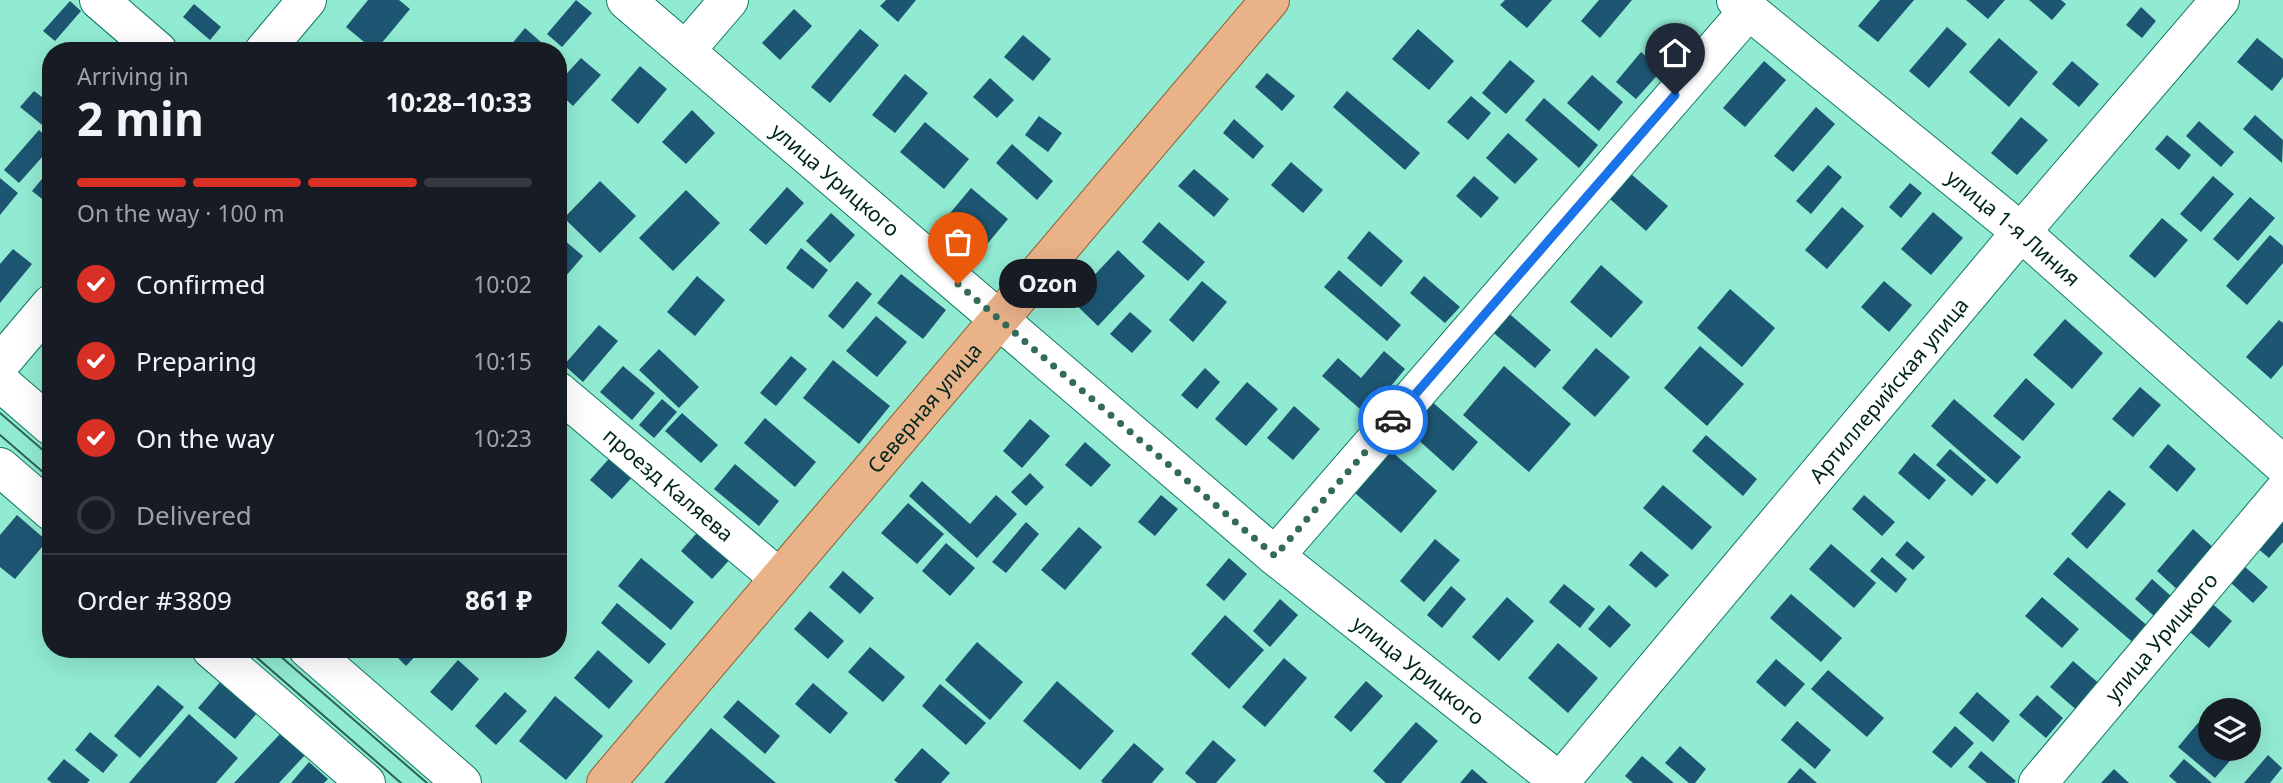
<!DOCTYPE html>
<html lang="en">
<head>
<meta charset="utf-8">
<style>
  body { margin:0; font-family:"Noto Sans",sans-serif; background:#242831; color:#f1f3f6; height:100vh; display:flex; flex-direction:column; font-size:26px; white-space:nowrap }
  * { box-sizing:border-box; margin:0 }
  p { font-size:23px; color:#9ea1a6 }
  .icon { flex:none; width:38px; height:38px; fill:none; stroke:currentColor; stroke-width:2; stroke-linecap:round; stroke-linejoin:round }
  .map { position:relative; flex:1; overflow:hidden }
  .drawer { position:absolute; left:42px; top:42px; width:525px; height:616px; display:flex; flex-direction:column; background:#171b24; border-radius:28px; box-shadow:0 7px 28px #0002 }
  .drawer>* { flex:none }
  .controls { position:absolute; left:2198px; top:698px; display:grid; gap:14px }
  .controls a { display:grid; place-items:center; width:63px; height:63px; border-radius:50%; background:#171b24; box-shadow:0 7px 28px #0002; font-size:35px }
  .pin { position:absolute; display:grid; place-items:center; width:60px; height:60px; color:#fff; margin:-72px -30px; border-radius:50% 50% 50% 0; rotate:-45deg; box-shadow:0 0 7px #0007 }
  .pin .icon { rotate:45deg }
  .courier { position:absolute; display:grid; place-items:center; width:70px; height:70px; margin:-35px; border:5px solid #1a73e8; border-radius:50%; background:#fff; color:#222; box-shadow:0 2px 9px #0007 }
  .bubble { position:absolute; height:49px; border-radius:24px; background:#171b24; box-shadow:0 7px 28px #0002; font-size:23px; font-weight:700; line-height:49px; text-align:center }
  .summary em { font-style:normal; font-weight:700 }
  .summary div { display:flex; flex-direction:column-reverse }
  .summary { display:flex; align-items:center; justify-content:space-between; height:119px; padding:0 35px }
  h1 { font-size:46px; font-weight:700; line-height:52px }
  .bar { display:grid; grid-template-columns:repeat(4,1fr); gap:10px 7px; align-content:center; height:84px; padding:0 35px }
  .bar i { height:9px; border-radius:5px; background:#363941 }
  .bar .selected { background:#d93025 }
  .bar p { grid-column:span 4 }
  .line { display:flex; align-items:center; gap:18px; padding:0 35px; border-top:2px solid #363941 }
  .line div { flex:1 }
  ol { padding:0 35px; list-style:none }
  li { display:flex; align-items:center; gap:21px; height:77px }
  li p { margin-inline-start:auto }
  li .icon { padding:7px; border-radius:50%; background:#d93025; color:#fff; stroke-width:4 }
  li:last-child { color:#9ea1a6 }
  li i { width:38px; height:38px; border:4px solid #363941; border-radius:50% }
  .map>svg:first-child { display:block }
  .building { fill:#1d5673 }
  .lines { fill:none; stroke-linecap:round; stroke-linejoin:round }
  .minor-casing { stroke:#107963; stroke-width:40 }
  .major-casing { stroke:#8e6030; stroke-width:40 }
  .minor { stroke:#fff; stroke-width:38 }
  .major { stroke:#e9b289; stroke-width:38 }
  .tram { stroke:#2d6254; stroke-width:2 }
  .done { stroke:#336a5c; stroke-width:7; stroke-dasharray:0 12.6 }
  .route { stroke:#1a73e8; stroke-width:9 }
  .labels { text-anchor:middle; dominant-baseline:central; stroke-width:7; stroke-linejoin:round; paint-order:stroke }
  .street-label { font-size:21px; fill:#00251c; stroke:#e5fef6 }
</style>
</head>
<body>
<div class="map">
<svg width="2283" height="783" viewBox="0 0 2283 783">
  <rect width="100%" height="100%" fill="#91ebd2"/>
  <path class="building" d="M368 0H399L410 9 375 51 346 27Z
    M576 0 592 13 562 47 547 34Z
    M886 0H916L898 22 880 6Z
    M1505 0H1552L1527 28 1500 5Z
    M1599 0H1632L1600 38 1581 21Z
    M1880 0H1914L1878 42 1858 26Z
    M1966 0H2005L1988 19Z
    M2029 0H2061L2066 4 2052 20Z
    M70 1 81 11 55 41 43 31Z
    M194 4 221 27 210 40 183 17Z
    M2141 7 2156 21 2142 38 2126 25Z
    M794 9 812 26 780 60 762 43Z
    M1947 27 1967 44 1929 88 1909 71Z
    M525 28 551 51H506Z
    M860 29 879 45 830 103 811 87Z
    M1418 29 1454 61 1429 90 1392 59Z
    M1023 35 1051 59 1033 81 1004 57Z
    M1999 38 2038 72 2009 107 1969 72Z
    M2257 38 2283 59V77L2272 91 2237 62Z
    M1641 52 1662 70 1636 99 1616 82Z
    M581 58 601 75 573 106 558 92V83Z
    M1510 60 1535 81 1506 114 1482 93Z
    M1764 61 1786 80 1745 127 1723 108Z
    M2072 61 2099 84 2079 107 2052 84Z
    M640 66 667 89 638 124 611 100Z
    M1267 73 1295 96 1282 111 1255 87Z
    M905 74 928 93 895 133 872 115Z
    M1592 75 1623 102 1599 131 1567 103Z
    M990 78 1014 100 997 118 973 97Z
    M34 91 51 104V132L20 107Z
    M1347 91 1420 153 1405 170 1333 107Z
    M1471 96 1491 113 1468 140 1447 122Z
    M1544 98 1598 145 1579 168 1525 120Z
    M1816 107 1835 124 1793 172 1774 156Z
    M692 110 715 133 686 164 662 142Z
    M2255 115 2283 140 2282 163 2243 129Z
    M1039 116 1062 133 1048 152 1025 135Z
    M2021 117 2048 140 2017 175 1991 153Z
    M1234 119 1264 146 1253 159 1223 133Z
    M2199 121 2234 152 2221 167 2186 136Z
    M925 122 969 159 944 189 900 152Z
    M39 130 51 141V147L19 183 4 170Z
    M1508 133 1538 159 1515 184 1486 158Z
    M2167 135 2191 155 2179 170 2155 149Z
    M1012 144 1053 181 1037 200 996 163Z
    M1291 162 1323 190 1303 213 1271 185Z
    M1828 165 1842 177 1811 214 1796 201Z
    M1194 169 1229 199 1214 217 1178 186Z
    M46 174 51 177V206L32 191Z
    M1631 174 1668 206 1646 231 1610 199Z
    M1474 176 1499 198 1481 218 1456 196Z
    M2213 176 2234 194 2201 232 2180 214Z
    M0 178 18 193 0 215Z
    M600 181 636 216 600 253 564 218Z
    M1910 183 1922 193 1901 218 1889 207Z
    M787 187 804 203 766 245 749 230Z
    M971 188 1008 219 983 249 946 218Z
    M686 190 720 223 673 271 639 238Z
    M2250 197 2275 218 2238 261 2213 239Z
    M1842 207 1864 226 1827 269 1805 250Z
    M1933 212 1963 238 1931 275 1901 249Z
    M831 213 855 235 830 263 806 241Z
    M2162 218 2188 240 2155 278 2129 256Z
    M1159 222 1205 262 1188 281 1142 242Z
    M1369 231 1403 261 1381 287 1347 258Z
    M558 235 583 256 560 283 558 281Z
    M2270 235 2283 246V263L2247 305 2226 286Z
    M801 248 828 270 813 289 786 268Z
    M13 249 32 264 0 303V264Z
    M1118 250 1145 276 1098 326 1071 300Z
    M1601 265 1643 302 1611 338 1570 302Z
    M1339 270 1401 325 1387 341 1324 287Z
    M901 274 946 310 923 339 877 303Z
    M697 276 725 300 695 336 667 312Z
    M1424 276 1460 307 1445 323 1410 293Z
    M857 281 872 294 843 329 828 316Z
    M1202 281 1227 302 1193 342 1169 320Z
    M1884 281 1912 305 1889 332 1861 307Z
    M1730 289 1775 328 1742 367 1697 328Z
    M1505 310 1551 350 1535 368 1489 329Z
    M1130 312 1152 331 1132 353 1110 334Z
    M876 316 907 342 877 377 846 351Z
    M2065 319 2103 353 2072 389 2033 355Z
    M2279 320 2283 323V365L2271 379 2246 357Z
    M599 325 618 341 583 382 564 365Z
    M1700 346 1744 384 1707 426 1664 388Z
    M1596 348 1630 377 1595 417 1562 388Z
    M659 349 699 387 679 408 639 370Z
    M1384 351 1405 369 1367 415 1322 376 1338 358 1361 378Z
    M791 356 807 369 776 406 760 393Z
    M833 360 890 406 859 444 803 398Z
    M623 366 655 393 632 420 600 392Z
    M1504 366 1571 424 1529 472 1463 415Z
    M1205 368 1220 382 1197 409 1181 395Z
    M2026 378 2055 404 2023 441 1993 416Z
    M1247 382 1278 409 1246 446 1215 419Z
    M2140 387 2161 405 2133 437 2112 419Z
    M662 399 677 412 654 438 639 425Z
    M1954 399 2021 457 1997 484 1931 426Z
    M1430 400 1478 442 1453 471 1405 428Z
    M1294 406 1320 429 1293 460 1267 438Z
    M682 413 718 445 701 463 665 431Z
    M765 418 816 462 795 487 744 443Z
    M1030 419 1050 436 1022 468 1003 451Z
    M1706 435 1757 479 1743 496 1692 451Z
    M1085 442 1111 465 1091 487 1065 465Z
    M2168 444 2196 469 2177 492 2149 467Z
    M1950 449 1986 480 1972 496 1936 465Z
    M1391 451 1437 491 1401 533 1355 493Z
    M614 453 636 473 612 499 590 480Z
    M1914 453 1946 480 1929 500 1898 473Z
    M735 464 779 501 759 526 714 489Z
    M1030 473 1044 487 1026 506 1011 492Z
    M922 481 970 524 996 495 1017 514 977 558 909 496Z
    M1663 485 1712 527 1692 550 1643 508Z
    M2109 490 2126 504 2087 549 2071 534Z
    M1161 495 1178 509 1155 536 1138 522Z
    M1864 495 1895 522 1882 536 1852 509Z
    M908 503 944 534 917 564 881 533Z
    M17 515 47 541 15 579 0 567V535Z
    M2283 516V542L2269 558 2256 547Z
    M1026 522 1039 534 1006 573 992 562Z
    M702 527 733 556 712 579 681 551Z
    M1079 527 1102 547 1065 590 1041 570Z
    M2193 529 2215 549 2179 591 2157 571Z
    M1435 539 1460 560 1424 602 1400 581Z
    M1907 541 1925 557 1913 570 1895 555Z
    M946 543 975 568 950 596 922 571Z
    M1831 544 1876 583 1854 608 1809 569Z
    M1641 551 1669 575 1656 588 1629 565Z
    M1882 557 1907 579 1896 593 1870 571Z
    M2068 557 2150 628 2136 645 2053 574Z
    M641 558 694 602 671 630 618 586Z
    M1229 558 1247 574 1224 601 1206 585Z
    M2244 566 2268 587 2253 603 2230 582Z
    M843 571 874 598 860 614 829 587Z
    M2152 579 2171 596 2154 616 2135 599Z
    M1564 584 1595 609 1580 628 1549 602Z
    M1451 586 1466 599 1442 628 1427 615Z
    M1791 594 1842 638 1821 662 1770 618Z
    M1507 597 1534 621 1499 661 1472 637Z
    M2042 597 2079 629 2062 648 2025 616Z
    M1280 599 1298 615 1270 647 1253 631Z
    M2208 600 2232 621 2209 648 2185 628Z
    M617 603 666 644 649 664 601 623Z
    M1609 605 1631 625 1610 648 1588 629Z
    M810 611 844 641 828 659 794 629Z
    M1225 615 1264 650 1229 689 1191 654Z
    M977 642 1023 682 990 720 945 680Z
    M1558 643 1598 678 1568 713 1528 678Z
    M870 647 905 677 883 702 848 672Z
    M389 649H422L406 666Z
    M598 650 633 681 609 709 574 678Z
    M1284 658 1307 678 1265 727 1242 707Z
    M1776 659 1805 684 1785 707 1756 682Z
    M458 660 479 679 452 711 430 692Z
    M2073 661 2102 686 2079 712 2050 687Z
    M1828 670 1884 718 1867 737 1811 689Z
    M221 681 257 713 235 739 198 708Z
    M1057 681 1114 731 1080 770 1023 721Z
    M1366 681 1383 696 1351 732 1334 717Z
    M813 683 848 713 830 734 795 704Z
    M940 684 986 723 966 745 922 706Z
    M158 685 184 707 140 758 114 736Z
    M505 692 527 711 496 745 475 726Z
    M1977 692 2010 721 1993 742 1959 713Z
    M2037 695 2063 718 2046 738 2019 715Z
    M555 696 603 736 566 780 519 741Z
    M738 700 780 736 765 754 723 717Z
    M189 714 238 758 216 783H129Z
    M1797 721 1831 750 1815 769 1781 740Z
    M1416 722 1438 741 1401 783H1386L1373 771Z
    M2198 723 2210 733V749H2228L2235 755 2215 778 2178 747Z
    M1955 726 1974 743 1951 768 1932 752Z
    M711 728 776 783H664Z
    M90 732 118 755 103 773 75 750Z
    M281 733 305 755 279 783H234Z
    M1213 740 1236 760 1216 783H1197L1185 773Z
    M1134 743 1164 769 1152 783H1103L1101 781Z
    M1680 746 1706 769 1695 783H1689L1665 763Z
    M922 748 950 773 941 783H898L894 780Z
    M1981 751 2016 781 2014 783H1987L1968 767Z
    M2268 755 2282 768 2270 783H2244Z
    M1642 756 1674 783H1633L1625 776Z
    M64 759 90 780 87 783H52L47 779Z
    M2184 759 2212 783H2177L2169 776Z
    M309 762 328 779 324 783H291Z
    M1800 768 1817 783H1787Z
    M1472 769 1488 783H1460Z
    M2114 769 2129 783H2101Z"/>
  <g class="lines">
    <defs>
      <g id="minor">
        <path d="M99 0 158 51"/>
        <path id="s1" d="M626 0 1275 556 1561 783"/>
        <path id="s2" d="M1736 0 2021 232 2283 465"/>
        <path d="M686 50 729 0"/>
        <path d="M264 51 307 0"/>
        <path d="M0 364 51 304"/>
        <path d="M0 382 51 426"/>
        <path id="s3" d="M558 391 779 578"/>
        <path d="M0 467 51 511"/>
        <path d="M1275 556 1748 11"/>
        <path d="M211 649 366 783"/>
        <path d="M308 649 462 783"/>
        <path id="s4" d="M1559 783 2021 232 2220 0"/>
        <path id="s5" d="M2038 783 2283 492"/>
      </g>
      <g id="major">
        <path id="s6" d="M606 783 1270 0"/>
      </g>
    </defs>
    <use href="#minor" class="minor-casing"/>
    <use href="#major" class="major-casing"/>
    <use href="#minor" class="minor"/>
    <use href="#major" class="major"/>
    <path class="tram" d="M0 413 51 457
      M0 435 51 479
      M247 649 401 783
      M272 649 427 783"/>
  </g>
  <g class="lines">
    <path class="done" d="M958 284 1275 556 1393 420"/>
    <path class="route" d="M1393 420 1675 95"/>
  </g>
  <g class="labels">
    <g class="street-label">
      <text stroke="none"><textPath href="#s1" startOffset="276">улица Урицкого</textPath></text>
      <text stroke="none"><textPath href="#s2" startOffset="359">улица 1-я Линия</textPath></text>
      <text stroke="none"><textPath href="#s4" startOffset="513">Артиллерийская улица</textPath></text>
      <text stroke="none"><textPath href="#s6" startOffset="492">Северная улица</textPath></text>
      <text stroke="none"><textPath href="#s3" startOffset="145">проезд Каляева</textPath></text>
      <text stroke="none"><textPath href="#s5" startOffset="191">улица Урицкого</textPath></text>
      <text stroke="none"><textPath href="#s1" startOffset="1038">улица Урицкого</textPath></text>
    </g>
  </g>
</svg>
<div class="controls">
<a><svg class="icon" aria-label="layers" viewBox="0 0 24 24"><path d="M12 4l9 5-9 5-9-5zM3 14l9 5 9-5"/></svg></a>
</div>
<div class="pin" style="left:958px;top:284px;background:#ea580c"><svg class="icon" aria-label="bag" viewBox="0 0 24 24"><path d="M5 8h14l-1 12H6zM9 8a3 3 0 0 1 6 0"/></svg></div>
<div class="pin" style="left:1675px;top:95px;background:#1f2937"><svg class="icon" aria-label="home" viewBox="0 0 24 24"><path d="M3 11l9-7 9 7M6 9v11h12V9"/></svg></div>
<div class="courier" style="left:1393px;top:420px"><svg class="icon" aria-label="car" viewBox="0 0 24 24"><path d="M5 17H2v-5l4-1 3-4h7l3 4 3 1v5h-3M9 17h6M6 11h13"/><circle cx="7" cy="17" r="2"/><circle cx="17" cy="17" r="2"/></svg></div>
<div class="bubble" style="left:999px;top:259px;width:98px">Ozon</div>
<section class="drawer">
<div class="summary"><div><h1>2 min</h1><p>Arriving in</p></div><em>10:28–10:33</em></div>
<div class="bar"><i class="selected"></i><i class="selected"></i><i class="selected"></i><i></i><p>On the way · 100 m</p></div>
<ol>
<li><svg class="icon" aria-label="check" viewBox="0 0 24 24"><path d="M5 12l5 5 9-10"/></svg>Confirmed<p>10:02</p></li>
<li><svg class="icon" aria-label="check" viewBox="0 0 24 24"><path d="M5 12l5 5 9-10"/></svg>Preparing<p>10:15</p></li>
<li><svg class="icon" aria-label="check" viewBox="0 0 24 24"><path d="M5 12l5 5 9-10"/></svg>On the way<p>10:23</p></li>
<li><i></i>Delivered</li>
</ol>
<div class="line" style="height:91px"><div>Order #3809</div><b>861 ₽</b></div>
</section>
</div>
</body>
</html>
